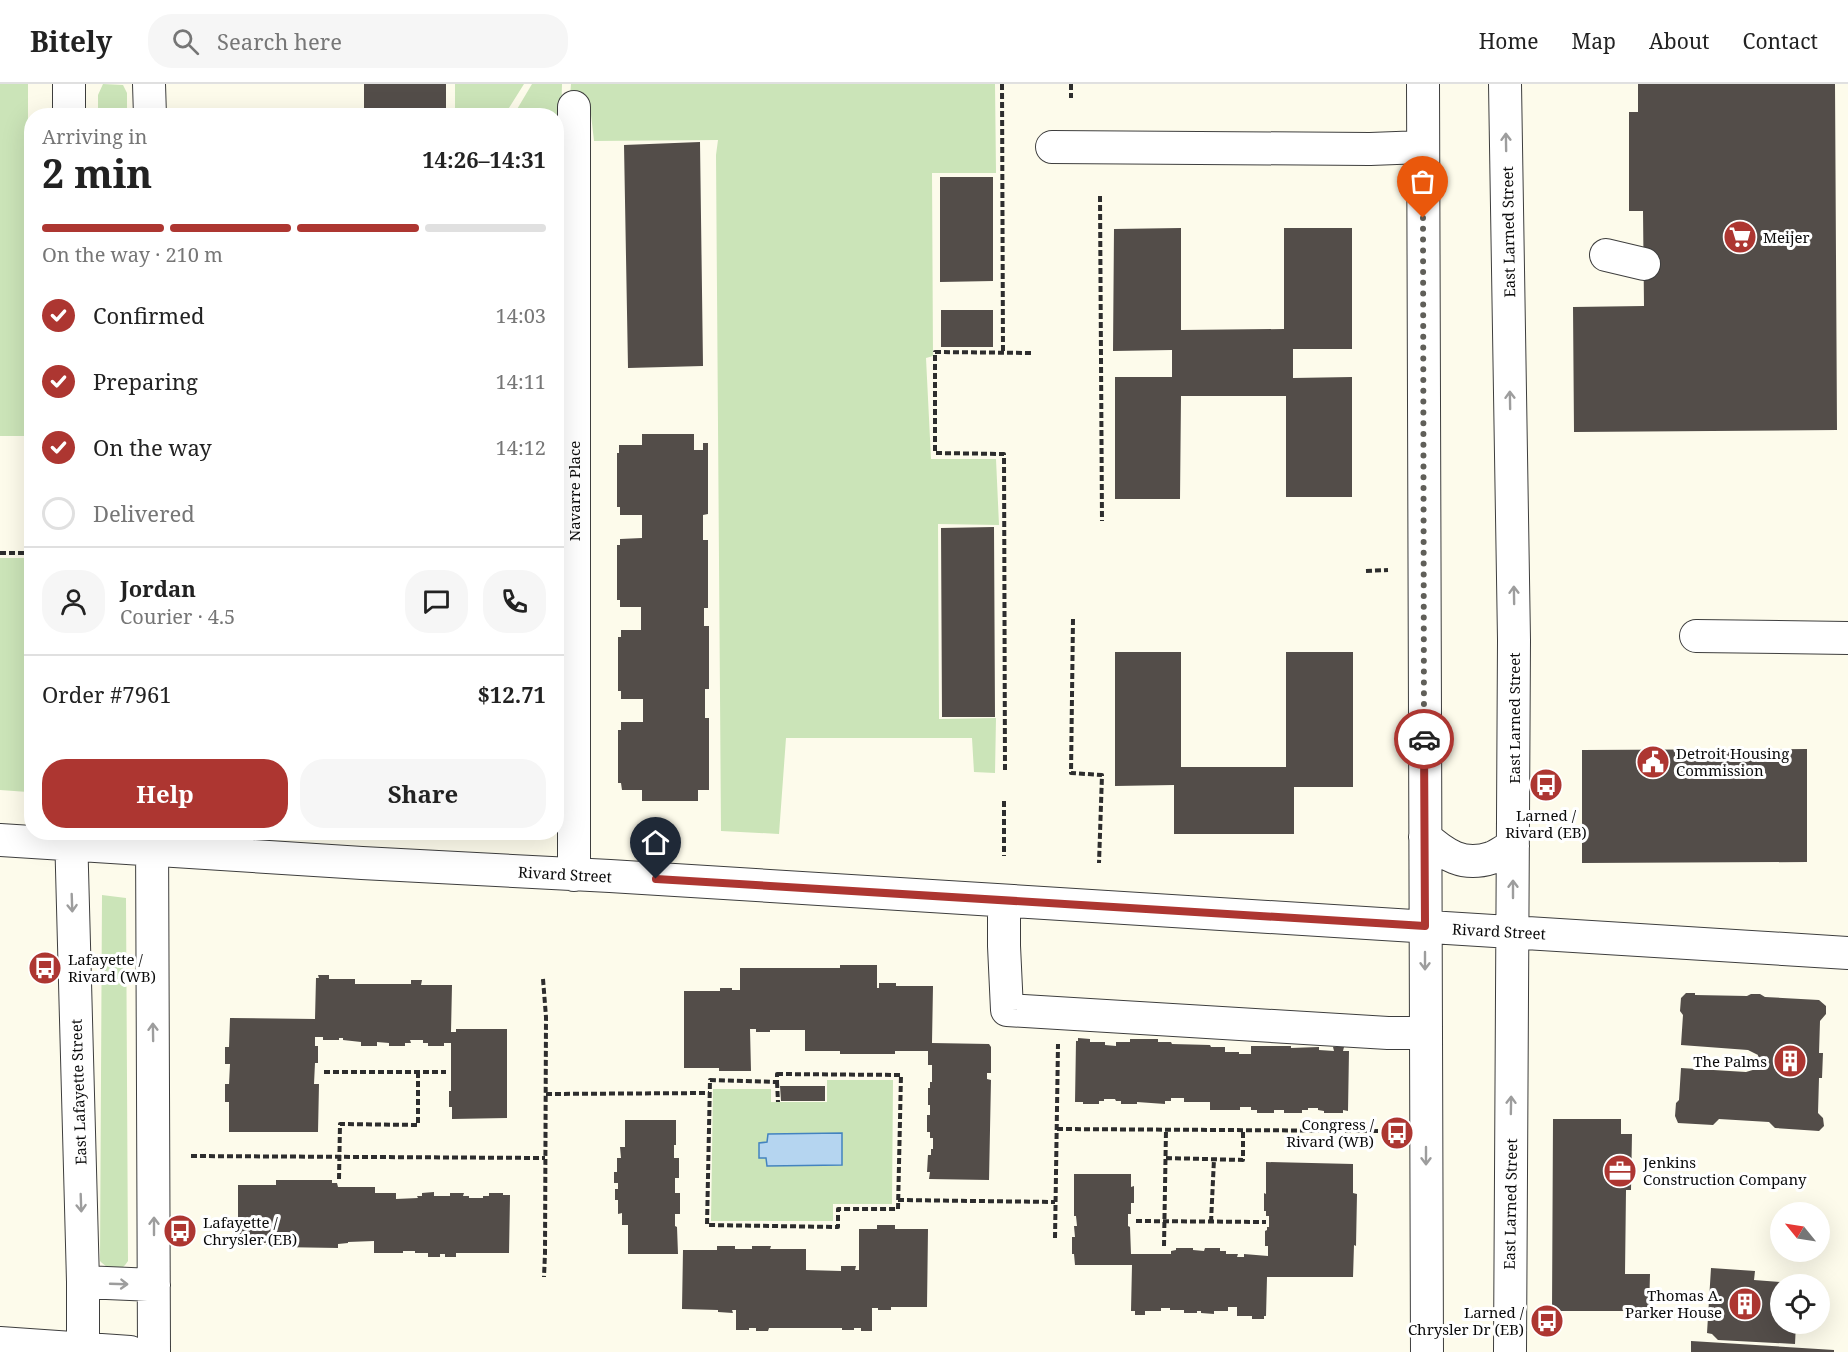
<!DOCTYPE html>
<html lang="en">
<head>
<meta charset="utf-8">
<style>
  body { margin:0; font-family:"Noto Serif",serif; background:#f6f6f6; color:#222; height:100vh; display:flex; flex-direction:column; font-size:22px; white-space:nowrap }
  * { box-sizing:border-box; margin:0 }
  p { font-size:20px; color:#767676 }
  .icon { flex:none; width:33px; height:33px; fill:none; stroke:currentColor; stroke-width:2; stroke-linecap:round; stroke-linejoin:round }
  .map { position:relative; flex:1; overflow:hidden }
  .panel { position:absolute; left:24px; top:24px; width:540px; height:732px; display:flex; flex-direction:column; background:#fff; border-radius:24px; box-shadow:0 6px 24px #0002 }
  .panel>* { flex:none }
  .needle { width:39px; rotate:300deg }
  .tools { position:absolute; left:1770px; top:1118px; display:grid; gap:12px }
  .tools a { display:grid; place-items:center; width:60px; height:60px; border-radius:50%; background:#fff; box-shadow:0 6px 24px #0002; font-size:30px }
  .pin { position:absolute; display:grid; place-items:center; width:51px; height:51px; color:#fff; margin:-62px -26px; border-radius:50% 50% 50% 0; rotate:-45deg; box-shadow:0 0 6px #0007 }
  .pin .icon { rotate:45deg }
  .courier { position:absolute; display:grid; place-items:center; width:60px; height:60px; margin:-30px; border:4px solid #ad3631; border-radius:50%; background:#fff; color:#222; box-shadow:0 2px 8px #0007 }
  .head em { font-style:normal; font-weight:700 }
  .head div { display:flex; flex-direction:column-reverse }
  .head { display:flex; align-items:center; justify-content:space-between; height:102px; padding:0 18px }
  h1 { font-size:39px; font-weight:700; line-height:45px }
  .bar { display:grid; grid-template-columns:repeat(4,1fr); gap:9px 6px; align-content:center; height:72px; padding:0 18px }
  .bar i { height:8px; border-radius:4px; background:#e0e0e0 }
  .bar .active { background:#ad3631 }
  .bar p { grid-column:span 4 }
  .line { display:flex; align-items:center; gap:15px; padding:0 18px; border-top:2px solid #e0e0e0 }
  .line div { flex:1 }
  .round { display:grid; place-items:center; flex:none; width:63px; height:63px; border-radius:24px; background:#f6f6f6 }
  ol { padding:0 18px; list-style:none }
  li { display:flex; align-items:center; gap:18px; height:66px }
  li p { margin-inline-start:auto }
  li .icon { padding:6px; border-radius:50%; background:#ad3631; color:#fff; stroke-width:4 }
  li:last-child { color:#767676 }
  li i { width:33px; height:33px; border:3px solid #e0e0e0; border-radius:50% }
  .primary-button { display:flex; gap:12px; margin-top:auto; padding:12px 18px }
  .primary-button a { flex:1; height:69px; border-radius:24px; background:#ad3631; color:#fff; font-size:24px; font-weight:700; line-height:69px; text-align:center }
  .primary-button a+a { background:#f6f6f6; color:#222 }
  header { display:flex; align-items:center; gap:36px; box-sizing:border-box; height:84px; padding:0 30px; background:#fff; border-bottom:2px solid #e0e0e0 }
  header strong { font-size:28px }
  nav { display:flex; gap:33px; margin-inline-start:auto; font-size:21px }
  .search { width:420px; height:54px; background:#f6f6f6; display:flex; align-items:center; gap:15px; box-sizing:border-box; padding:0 21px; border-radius:24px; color:#767676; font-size:22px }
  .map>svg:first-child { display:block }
  .green { fill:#cbe4b8 }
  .water { fill:#b5d5f0; stroke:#4383bf; stroke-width:1.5 }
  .building { fill:#534d49 }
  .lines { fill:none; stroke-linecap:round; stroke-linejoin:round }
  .minor-casing { stroke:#3e3e3e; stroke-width:34 }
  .path { stroke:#2d2d2d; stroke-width:4; stroke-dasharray:6 3; stroke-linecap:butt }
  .minor { stroke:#fff; stroke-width:32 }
  .oneway { stroke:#9d9d9d }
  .done { stroke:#605f59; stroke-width:6; stroke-dasharray:0 10.8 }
  .route { stroke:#ad3631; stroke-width:8 }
  .labels { text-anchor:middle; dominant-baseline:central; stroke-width:6; stroke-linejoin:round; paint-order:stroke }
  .street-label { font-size:15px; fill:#0b0b0b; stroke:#fff }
  .poi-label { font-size:15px; fill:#0b0b0b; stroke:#fff; text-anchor:start }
</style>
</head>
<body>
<header>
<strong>Bitely</strong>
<div class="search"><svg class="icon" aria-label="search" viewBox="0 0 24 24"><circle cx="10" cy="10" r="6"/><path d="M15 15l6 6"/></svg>Search here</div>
<nav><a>Home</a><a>Map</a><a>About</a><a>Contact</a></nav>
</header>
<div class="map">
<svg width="1848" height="1268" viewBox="0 0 1848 1268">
  <rect width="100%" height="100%" fill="#fdfbeb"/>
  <path class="green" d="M0 0H28V352H0Z
    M103 0 123 1 127 9V31H98V11Z
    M455 0H524L504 32 455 31Z
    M532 0H562L557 191 556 32H513Z
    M571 0H995L996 89H932L933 272 926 274 931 375H996L999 441 938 440 939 635 996 634 995 689 974 688 972 654H786L779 750 721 747 716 71 718 56 594 57 590 22 570 13Z
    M0 474H28V708L0 706Z
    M102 811 126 814 128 1177C120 1190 110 1187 100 1177Z
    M827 996H893L892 1120H833V1137H711L713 1005H771V1018H827Z"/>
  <path class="water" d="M842 1049V1081L767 1082 766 1074H759V1059L767 1058 768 1050Z"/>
  <path class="building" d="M364 0H446V32H364Z
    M1638 0H1835L1837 346 1574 348 1573 223 1644 222 1643 127H1629V28H1638Z
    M700 58 703 282 628 284 624 61Z
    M940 93H993V197L940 198Z
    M1181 144V246L1284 245V144H1352V265H1293V294L1352 293V413H1286V312H1181L1180 415H1115V293H1172V266L1113 267 1114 145Z
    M941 226H993V263H941Z
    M642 350H694V366H703V359H708V430L703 431V456H708V524H704V542H709V605H705V634H709V706H698V717H642V706H622L621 699H618V646H621V638H643V615H621V607H618V553H621V546H641V523H620V516H617V461H620V455L642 454V431H620V423H617V369H619V361H642Z
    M994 443 995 633H942L941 444Z
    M1115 568H1181V683H1286V568H1353V703H1294V750H1174V701L1115 702Z
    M1807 665V778L1582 779V666Z
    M840 881H877V904H879V899H896V902H933L932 959 989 960 991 963V989H987V995L991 996 989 1096 929 1095 930 1088H927L928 1071H931V1065H933V1054H930V1048H927V1031H930V1021H928V1004H930V998H932V981H928V967H895V970H840V967H805V946H770V948H756V945H750L751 987H719V984H684V907H720V904H732V906H740V884H840Z
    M318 891H329V895H355V900H411V896H422L421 901H452L451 948H456V945H507V1034L452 1035V1023H449V1007H451V959H444V962H428V959H423V956H410L411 959H405V962H389V959L377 958V962H361V958L343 956V954H339V956H323V953H315V962H318V979H315L314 1000H319L318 1048H229V1018H225V1000H229L230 980H225V963H229L230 934 315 935 316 894H319Z
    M1686 909H1695V911L1747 912 1751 910H1760L1765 913 1819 916 1826 922V930L1820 937 1819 969H1823L1822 994H1819L1818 1029 1823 1034 1824 1042 1819 1047 1775 1044 1769 1038 1719 1035 1713 1041 1678 1039 1675 1032 1676 1019 1679 1016 1681 984 1746 988 1756 985 1758 971 1748 966 1681 961 1683 931 1680 927 1681 914Z
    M1078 954 1090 955V958H1105V961L1116 962V958H1130V955H1158V958H1171L1172 960 1210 961 1211 963H1225V968H1239V970H1251V962H1291V964L1319 963V966L1334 967 1333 963H1344L1343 967H1349L1348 1027 1343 1026V1029H1324V1027L1318 1026V1024H1308V1026H1302V1029H1284V1026H1274V1029H1257V1026H1251V1023H1240V1026H1210V1018H1184V1014H1171V1017H1165V1020L1137 1018V1020H1121V1017H1116L1115 1015H1104V1017H1099V1020H1083V1018H1075L1076 957H1078Z
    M780 1002H825V1017H781Z
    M1553 1035H1621V1050H1632L1631 1106H1626L1625 1190H1650L1649 1227H1552Z
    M625 1036H676V1061H674V1074H679V1094H675V1109H680V1130H675V1142L677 1143 678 1170H628V1141H622V1129L618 1130V1116H615V1105H618V1099H614V1088H617V1074H621L620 1063H625Z
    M1266 1078 1353 1080V1109L1357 1110 1356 1162 1354 1161 1353 1193H1267L1266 1232H1264V1235H1252V1232H1237V1223H1228V1227H1214V1230L1201 1229V1227H1197V1229H1184V1226H1170V1224H1161V1227H1145V1231H1135V1227H1131L1132 1181H1075L1074 1170H1072V1153H1075L1074 1142H1077L1076 1132H1074V1090H1131V1103L1134 1102V1119H1131V1130H1128V1142L1130 1143 1131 1170H1171V1167L1176 1166V1164H1193V1166L1204 1167 1205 1164H1220V1167H1226V1170H1238L1237 1173H1244V1170L1268 1172V1162H1265V1147L1267 1146V1143H1269V1132H1266V1127H1264V1109L1266 1110Z
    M276 1096H332V1099H337L338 1103H375V1109H396V1115L418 1114 417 1112H422V1109L434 1108V1112H450V1109H464L463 1112H469V1114H483V1112H489V1109H503V1111H510L509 1169H456V1173H445V1170H440V1173H428V1169H415V1167H403V1169H374V1157L348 1158V1159L338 1160V1164L278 1163V1161H266V1159H238V1101H276Z
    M877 1141H895V1145H928L927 1223H891V1226H878V1224H872V1247H861V1244H854V1246H842V1244H769L768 1247H756V1244H749V1246H736V1226H732L733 1229 718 1228V1226L682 1225 683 1166H717V1162H735V1165H752V1162H771L770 1165H806V1186L841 1187V1182H856L855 1186H859V1145H877Z
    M1711 1184 1755 1187 1754 1196 1780 1198V1239H1796L1795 1260 1718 1256 1712 1250 1707 1249Z
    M1691 1257 1834 1266V1268H1691Z"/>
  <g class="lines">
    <defs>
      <path id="minor" d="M69 0V32
        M149 0 150 32
        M1423 0 1427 1268
        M1505 0 1514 556 1510 1268
        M574 23V791
        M1052 63 1370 65 1423 63
        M1606 171 1644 180
        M1696 552 1848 554
        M71 748 83 1198V1268
        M152 748 154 1268
        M1425 753C1445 771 1463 783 1491 774 1499 771 1506 765 1513 762
        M0 756 362 779 610 792 1848 869
        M1004 818V862L1007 926 1388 949H1425
        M83 1198 154 1201
        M0 1259 130 1268"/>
    </defs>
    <use href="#minor" class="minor-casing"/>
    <path class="path" d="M1002 0 1003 269
      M1071 0V14
      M1100 112 1102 437
      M0 469H32
      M1366 487 1388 486
      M1073 535 1071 689 1102 691 1099 779
      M1005 686 1004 370 935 369V268L1033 269
      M1004 717V772
      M543 895 546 933 545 1169 544 1193
      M324 988H446
      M777 990 901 991 898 1125H838V1143L707 1141 710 996 777 998Z
      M777 998 778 1018
      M546 1010 709 1009
      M1057 1045 1387 1047
      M191 1072 545 1074
      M1166 1074 1243 1076V1046
      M339 1095 340 1040 418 1041V988
      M898 1116 1055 1118
      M1136 1137 1266 1138
      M1211 1138 1214 1075
      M1055 1154 1058 960
      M1164 1162 1166 1046"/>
    <use href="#minor" class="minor"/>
  </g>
  <defs><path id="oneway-shaft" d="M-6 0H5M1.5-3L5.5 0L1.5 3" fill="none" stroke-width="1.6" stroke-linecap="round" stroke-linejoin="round" transform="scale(1.5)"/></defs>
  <g class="oneway">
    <use href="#oneway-shaft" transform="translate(1506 58) rotate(-91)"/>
    <use href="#oneway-shaft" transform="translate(1510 316) rotate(-91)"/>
    <use href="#oneway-shaft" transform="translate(1514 511) rotate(-91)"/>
    <use href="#oneway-shaft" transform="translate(1513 805) rotate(-90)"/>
    <use href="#oneway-shaft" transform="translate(72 819) rotate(88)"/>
    <use href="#oneway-shaft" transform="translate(1425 877) rotate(90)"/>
    <use href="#oneway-shaft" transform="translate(153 948) rotate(-91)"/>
    <use href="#oneway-shaft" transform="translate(1511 1021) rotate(-89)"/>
    <use href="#oneway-shaft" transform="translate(1426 1072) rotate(90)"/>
    <use href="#oneway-shaft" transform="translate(81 1119) rotate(88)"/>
    <use href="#oneway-shaft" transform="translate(154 1142) rotate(-90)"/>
    <use href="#oneway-shaft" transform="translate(119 1200) rotate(2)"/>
  </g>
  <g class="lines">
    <path class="done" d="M1423 134 1424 655"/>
    <path class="route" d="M656 795 1425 842 1424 655"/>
  </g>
  <defs>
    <symbol id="supermarket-disc" viewBox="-11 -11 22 22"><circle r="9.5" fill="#ad3631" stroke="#fff"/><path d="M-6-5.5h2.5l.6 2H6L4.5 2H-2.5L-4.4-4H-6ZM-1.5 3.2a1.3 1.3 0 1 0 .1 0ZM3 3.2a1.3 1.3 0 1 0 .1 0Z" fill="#fff"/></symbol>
    <symbol id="civic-disc" viewBox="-11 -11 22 22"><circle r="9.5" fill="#ad3631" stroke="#fff"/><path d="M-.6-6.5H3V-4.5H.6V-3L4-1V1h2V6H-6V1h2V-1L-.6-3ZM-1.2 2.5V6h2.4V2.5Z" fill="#fff"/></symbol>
    <symbol id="bus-disc" viewBox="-11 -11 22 22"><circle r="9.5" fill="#ad3631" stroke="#fff"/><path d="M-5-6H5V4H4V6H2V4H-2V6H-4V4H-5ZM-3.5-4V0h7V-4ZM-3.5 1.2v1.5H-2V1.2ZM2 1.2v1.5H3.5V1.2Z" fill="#fff"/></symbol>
    <symbol id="building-disc" viewBox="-11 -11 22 22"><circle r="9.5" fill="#ad3631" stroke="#fff"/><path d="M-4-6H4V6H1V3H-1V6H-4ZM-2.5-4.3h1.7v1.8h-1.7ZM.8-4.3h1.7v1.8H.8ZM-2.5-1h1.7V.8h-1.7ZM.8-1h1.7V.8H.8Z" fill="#fff"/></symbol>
    <symbol id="office-disc" viewBox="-11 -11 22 22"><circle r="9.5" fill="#ad3631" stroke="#fff"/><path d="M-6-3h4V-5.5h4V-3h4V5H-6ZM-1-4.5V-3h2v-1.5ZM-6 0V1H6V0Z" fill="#fff"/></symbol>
  </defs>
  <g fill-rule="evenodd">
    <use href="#supermarket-disc" x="1721" y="134" width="38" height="38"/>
    <use href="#civic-disc" x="1634" y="659" width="38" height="38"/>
    <use href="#bus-disc" x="1527" y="682" width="38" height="38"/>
    <use href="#bus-disc" x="26" y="865" width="38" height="38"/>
    <use href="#building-disc" x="1771" y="958" width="38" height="38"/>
    <use href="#bus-disc" x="1378" y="1030" width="38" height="38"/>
    <use href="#office-disc" x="1601" y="1068" width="38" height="38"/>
    <use href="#bus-disc" x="161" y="1128" width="38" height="38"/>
    <use href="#building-disc" x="1726" y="1201" width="38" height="38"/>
    <use href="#bus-disc" x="1528" y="1218" width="38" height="38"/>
  </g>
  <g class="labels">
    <g class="street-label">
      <text transform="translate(1508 148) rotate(-91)">East Larned Street</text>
      <text transform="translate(574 407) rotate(-90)">Navarre Place</text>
      <text transform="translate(1514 634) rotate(-90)">East Larned Street</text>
      <text transform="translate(565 790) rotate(3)">Rivard Street</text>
      <text transform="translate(1499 847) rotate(3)">Rivard Street</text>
      <text transform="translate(78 1008) rotate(-92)">East Lafayette Street</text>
      <text transform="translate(1510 1120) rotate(-89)">East Larned Street</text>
    </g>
    <g class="poi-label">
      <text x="1763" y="153">Meijer</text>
      <text x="1676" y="669">Detroit Housing<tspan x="1676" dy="17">Commission</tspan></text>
      <text x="1546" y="731" text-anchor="middle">Larned /<tspan x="1546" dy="17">Rivard (EB)</tspan></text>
      <text x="68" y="875">Lafayette /<tspan x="68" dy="17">Rivard (WB)</tspan></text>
      <text x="1767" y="977" text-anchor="end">The Palms</text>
      <text x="1374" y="1040" text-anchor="end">Congress /<tspan x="1374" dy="17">Rivard (WB)</tspan></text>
      <text x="1643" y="1078">Jenkins<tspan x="1643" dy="17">Construction Company</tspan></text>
      <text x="203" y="1138">Lafayette /<tspan x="203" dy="17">Chrysler (EB)</tspan></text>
      <text x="1722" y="1211" text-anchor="end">Thomas A.<tspan x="1722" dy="17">Parker House</tspan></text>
      <text x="1524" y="1228" text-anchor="end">Larned /<tspan x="1524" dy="17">Chrysler Dr (EB)</tspan></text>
    </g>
  </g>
</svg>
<div class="tools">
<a><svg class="needle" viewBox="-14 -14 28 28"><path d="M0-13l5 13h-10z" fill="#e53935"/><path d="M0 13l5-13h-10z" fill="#767676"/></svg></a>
<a><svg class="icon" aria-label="locate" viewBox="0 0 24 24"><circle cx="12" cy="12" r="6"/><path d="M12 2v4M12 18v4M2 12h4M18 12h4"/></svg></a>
</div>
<div class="pin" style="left:1423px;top:134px;background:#ea580c"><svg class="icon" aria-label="bag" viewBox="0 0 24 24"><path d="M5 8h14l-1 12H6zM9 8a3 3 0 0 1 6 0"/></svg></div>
<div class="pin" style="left:656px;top:795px;background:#1f2937"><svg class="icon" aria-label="home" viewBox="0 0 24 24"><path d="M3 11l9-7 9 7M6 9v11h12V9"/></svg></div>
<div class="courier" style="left:1424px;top:655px"><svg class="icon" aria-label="car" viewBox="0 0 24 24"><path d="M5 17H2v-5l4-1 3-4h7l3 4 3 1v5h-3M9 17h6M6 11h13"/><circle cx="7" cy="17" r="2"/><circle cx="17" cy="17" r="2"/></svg></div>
<section class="panel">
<div class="head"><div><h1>2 min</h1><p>Arriving in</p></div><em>14:26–14:31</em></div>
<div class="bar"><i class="active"></i><i class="active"></i><i class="active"></i><i></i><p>On the way · 210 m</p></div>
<ol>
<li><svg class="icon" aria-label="check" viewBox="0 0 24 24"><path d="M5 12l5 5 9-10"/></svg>Confirmed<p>14:03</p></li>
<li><svg class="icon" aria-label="check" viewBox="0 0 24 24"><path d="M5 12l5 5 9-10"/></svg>Preparing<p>14:11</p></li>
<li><svg class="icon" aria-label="check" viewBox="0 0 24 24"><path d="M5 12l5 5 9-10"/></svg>On the way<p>14:12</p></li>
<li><i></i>Delivered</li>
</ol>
<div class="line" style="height:108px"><a class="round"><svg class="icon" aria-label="person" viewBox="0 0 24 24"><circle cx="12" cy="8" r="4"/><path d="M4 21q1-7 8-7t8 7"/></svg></a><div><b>Jordan</b><p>Courier · 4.5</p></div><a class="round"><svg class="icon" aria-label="chat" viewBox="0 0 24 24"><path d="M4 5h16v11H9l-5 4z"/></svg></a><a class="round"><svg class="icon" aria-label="phone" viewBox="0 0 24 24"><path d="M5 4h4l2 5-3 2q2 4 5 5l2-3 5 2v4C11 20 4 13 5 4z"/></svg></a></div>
<div class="line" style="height:78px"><div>Order #7961</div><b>$12.71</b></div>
<div class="primary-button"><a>Help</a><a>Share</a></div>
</section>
</div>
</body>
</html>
